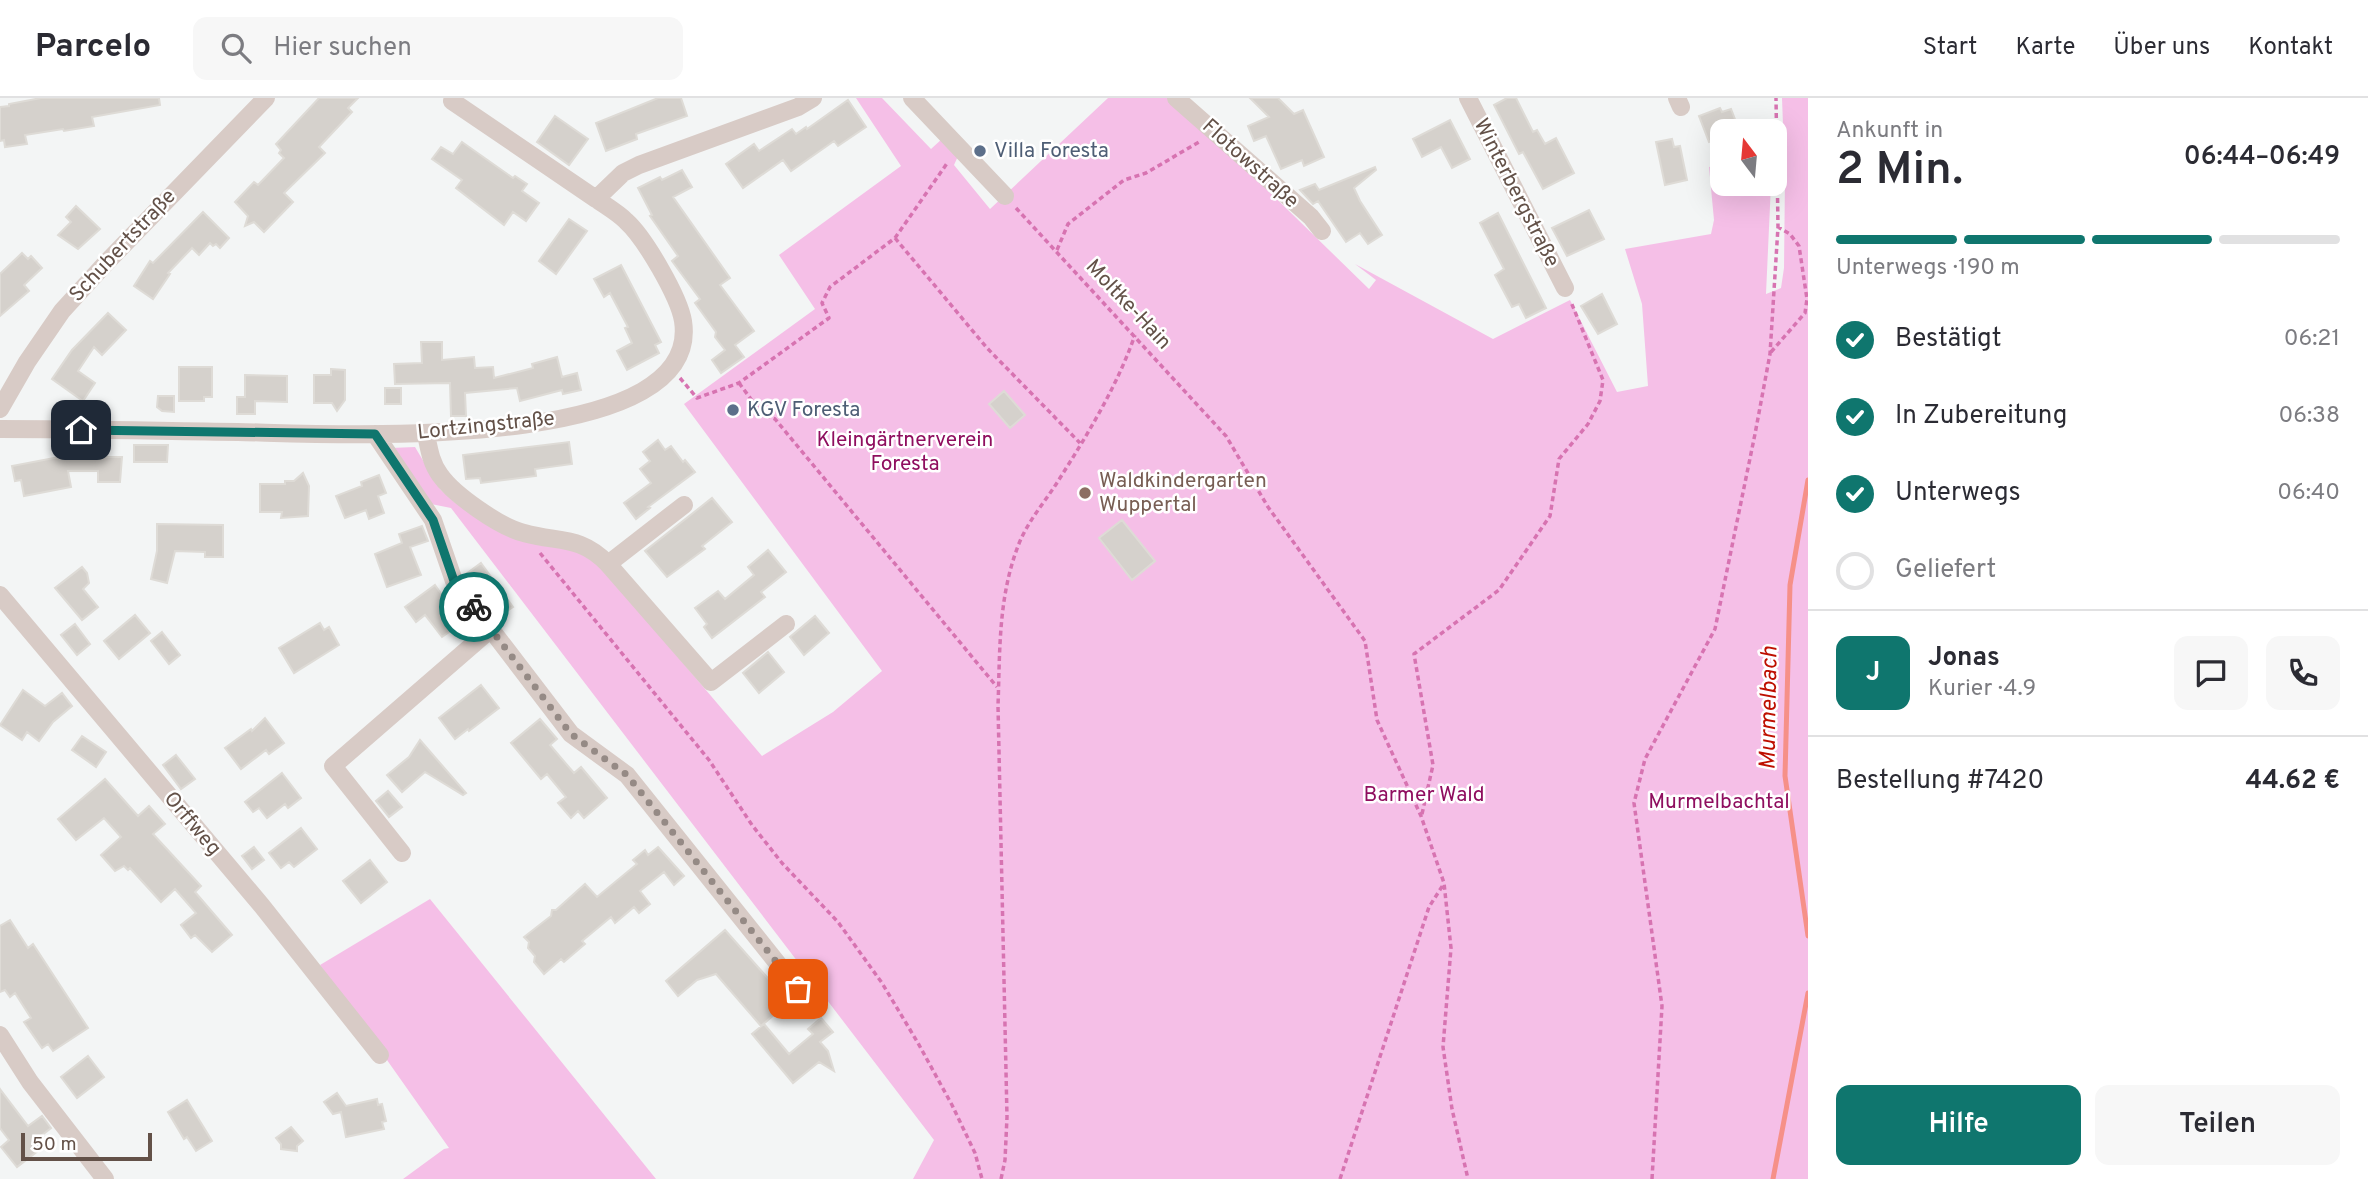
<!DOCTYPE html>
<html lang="de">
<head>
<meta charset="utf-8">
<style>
  body { margin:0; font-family:Overpass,sans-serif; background:#f7f7f7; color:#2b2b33; height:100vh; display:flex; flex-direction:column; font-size:26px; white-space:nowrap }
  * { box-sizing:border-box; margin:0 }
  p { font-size:23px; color:#7c7c81 }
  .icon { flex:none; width:38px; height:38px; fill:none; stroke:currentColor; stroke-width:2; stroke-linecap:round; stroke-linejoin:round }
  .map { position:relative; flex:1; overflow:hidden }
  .side { display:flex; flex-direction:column; background:#fff; width:560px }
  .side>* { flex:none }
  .needle { width:46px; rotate:344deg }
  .controls { position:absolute; left:1710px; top:21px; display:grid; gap:14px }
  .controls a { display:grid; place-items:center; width:77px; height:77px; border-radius:14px; background:#fff; box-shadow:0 7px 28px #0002; font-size:35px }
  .scale { position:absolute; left:21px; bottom:18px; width:131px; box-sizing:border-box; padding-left:7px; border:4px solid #635148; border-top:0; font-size:19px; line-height:24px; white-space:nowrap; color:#635148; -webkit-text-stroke:5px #fff; paint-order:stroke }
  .pin { position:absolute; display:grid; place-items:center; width:60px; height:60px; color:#fff; margin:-30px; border-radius:14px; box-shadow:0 4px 10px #0006 }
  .courier { position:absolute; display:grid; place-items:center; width:70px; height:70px; margin:-35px; border:5px solid #0f766e; border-radius:50%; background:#fff; color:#222; box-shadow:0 2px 9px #0007 }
  .overview em { font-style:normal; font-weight:600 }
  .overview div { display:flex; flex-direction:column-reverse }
  .overview { display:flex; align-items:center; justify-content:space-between; height:119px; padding:0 28px }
  h1 { font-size:46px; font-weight:600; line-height:52px }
  .bar { display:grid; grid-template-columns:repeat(4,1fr); gap:10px 7px; align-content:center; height:84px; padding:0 28px }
  .bar i { height:9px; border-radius:5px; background:#e1e1e2 }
  .bar .active { background:#0f766e }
  .bar p { grid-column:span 4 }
  .line { display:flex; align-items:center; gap:18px; padding:0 28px; border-top:2px solid #e1e1e2 }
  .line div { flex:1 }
  .round { display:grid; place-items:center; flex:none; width:74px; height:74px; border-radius:14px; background:#f7f7f7 }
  ol { padding:0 28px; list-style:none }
  li { display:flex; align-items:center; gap:21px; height:77px }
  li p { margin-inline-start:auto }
  li .icon { padding:7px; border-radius:50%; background:#0f766e; color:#fff; stroke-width:4 }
  li:last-child { color:#7c7c81 }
  li i { width:38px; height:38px; border:4px solid #e1e1e2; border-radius:50% }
  .button { display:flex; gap:14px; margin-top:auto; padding:14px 28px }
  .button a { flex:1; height:80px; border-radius:14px; background:#0f766e; color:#fff; font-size:28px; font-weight:600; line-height:80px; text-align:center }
  .button a+a { background:#f7f7f7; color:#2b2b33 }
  header { display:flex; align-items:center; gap:42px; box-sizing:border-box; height:98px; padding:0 35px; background:#fff; border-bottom:2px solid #e1e1e2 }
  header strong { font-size:33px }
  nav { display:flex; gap:38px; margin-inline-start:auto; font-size:24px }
  .search { width:490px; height:63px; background:#f7f7f7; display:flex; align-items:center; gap:18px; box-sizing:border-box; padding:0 24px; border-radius:14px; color:#7c7c81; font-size:26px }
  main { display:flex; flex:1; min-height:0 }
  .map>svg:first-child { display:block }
  .green { fill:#f5bfe7 }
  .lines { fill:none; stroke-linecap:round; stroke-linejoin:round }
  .stream { stroke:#f69088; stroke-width:5 }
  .building { fill:#d5d1cc; stroke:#dedbd6; stroke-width:2 }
  .path { stroke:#d773b1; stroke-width:3.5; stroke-dasharray:5 3.5; stroke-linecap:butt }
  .minor { stroke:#d8cbc6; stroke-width:18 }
  .done { stroke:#958a85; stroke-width:7; stroke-dasharray:0 12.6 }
  .route { stroke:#0f766e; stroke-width:9 }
  .service-dot { fill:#5c6f8a; stroke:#fff; stroke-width:2.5 }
  .education-dot { fill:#8d6e63; stroke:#fff; stroke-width:2.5 }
  .labels { text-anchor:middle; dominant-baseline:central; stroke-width:5; stroke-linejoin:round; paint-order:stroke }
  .service-label { font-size:21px; fill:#4e5e75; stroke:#fff; text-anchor:start }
  .street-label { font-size:21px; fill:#635148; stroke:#fff }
  .park-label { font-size:21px; fill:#8f0e5f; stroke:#fff }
  .education-label { font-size:21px; fill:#785e54; stroke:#fff; text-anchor:start }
  .water-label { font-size:23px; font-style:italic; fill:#be0f00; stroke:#fff }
</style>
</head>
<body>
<header>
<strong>Parcelo</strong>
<div class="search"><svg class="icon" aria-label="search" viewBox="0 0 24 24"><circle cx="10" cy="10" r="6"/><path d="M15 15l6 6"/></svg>Hier suchen</div>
<nav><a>Start</a><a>Karte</a><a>Über uns</a><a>Kontakt</a></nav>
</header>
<main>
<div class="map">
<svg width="1808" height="1081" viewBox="0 0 1808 1081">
  <rect width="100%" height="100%" fill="#f3f5f5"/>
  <path class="green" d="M856 0H882L931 51 943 40 959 56 954 67 990 111 1108 0H1168L1249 74 1369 191 1376 182 1355 166 1493 241 1570 202 1617 294 1648 288 1642 206 1625 151 1711 136 1714 122 1709 69 1722 66V86H1771L1766 196 1781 190 1784 170 1785 81 1782 0H1808V1081H913L934 1042 451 410 431 406 391 350 415 349 440 391 454 404 506 435 576 452 598 465 762 658 833 614 882 573 684 306 815 211 779 157 901 68Z
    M430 801 656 1081H403L444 1051 449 1050 320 867Z"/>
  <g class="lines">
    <path class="stream" d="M1808 382 1790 487 1785 678 1808 838
      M1773 1081 1808 895"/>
  </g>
  <path class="building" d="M41 0H159L160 7 92 19 94 28 64 33 63 31 25 37 27 46 5 49 4 42 0 43V9L9 8V6Z
    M319 0H358L348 10 352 14 319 49 325 55 284 95 293 104 264 134 254 124 245 128 248 118 235 104 254 84 258 87 284 60 279 55 281 52 276 46Z
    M658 0H681L687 18 636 36 637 41 606 53 596 25Z
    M1250 0H1278L1294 16 1303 12 1324 59 1304 68 1302 62 1281 71 1266 38 1254 43 1248 28 1269 19Z
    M1507 0H1516L1533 34 1537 32 1545 46 1556 40 1574 75 1543 91 1523 54 1519 56 1494 7Z
    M848 2 866 29 838 48 834 43 791 73 783 62 743 90 726 66 754 46 759 53 792 31 796 36 806 29 807 31Z
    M1720 10 1722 14 1731 11 1738 29 1722 33V39L1709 44 1699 18Z
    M555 18 588 41 569 67 537 44Z
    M1450 22 1470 61 1452 70 1441 49 1422 59 1413 41Z
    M1672 41 1674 49 1680 48 1687 82 1665 87 1656 44Z
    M462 44 513 80 515 78 527 86 522 93 539 105 526 123 513 114 504 127 456 90 462 82 432 61 441 49 453 56Z
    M1375 69 1376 72 1354 90 1360 103 1382 137 1368 146 1360 135 1346 144 1318 103 1313 106 1300 92 1315 86 1319 92Z
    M682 72 692 89 673 99 730 180 720 187 754 233 735 247 744 259 721 275 712 262 725 252 715 239 716 234 695 205 700 201 672 163 678 158 650 118 652 117 638 90 660 79 662 82Z
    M76 108 100 131 78 151 58 137 71 124 66 119Z
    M1589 112 1604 141 1567 158 1552 130Z
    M203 114 229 140 220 150 216 146 213 148 210 145 199 157 192 150 168 175 170 176 153 201 134 188 150 163 153 165Z
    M1498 115 1546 210 1526 220 1519 206 1512 209 1495 177 1504 171 1480 125Z
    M569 121 587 133 556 176 539 163Z
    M22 155 28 161 31 158 42 170 24 187 29 193 0 218V176Z
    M621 167 661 244 655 247 659 255 627 272 617 253 632 245 625 230 628 229 610 195 604 199 594 181Z
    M1602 196 1617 226 1598 236 1581 208Z
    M108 215 126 232 102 257 94 249 78 273 95 285 83 303 52 281 72 252Z
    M421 244H442V262L474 259 475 270 493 269 494 280 533 270 532 266 557 259 562 279 577 275 581 292 563 296 562 292 520 303 517 290 465 295 466 318H451L450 285 395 286 394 266 422 265Z
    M179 269H212V299H204V303H179Z
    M331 271 345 272V302L337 313 332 305H314V277H331Z
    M245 277 287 278V304L255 303V316H237V299H245Z
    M385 290H401V306H385Z
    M1004 293 1025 317 1010 330 989 306Z
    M158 298H174V314L162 313 157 309Z
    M658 342 665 352 671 348 683 364 685 362 695 374 648 409 650 410 636 421 624 405 651 385 640 371 650 363 643 354Z
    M569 344 572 366 535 371 536 378 481 385 480 380 466 381 463 357Z
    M134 347H168L167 364H134Z
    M96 352V359H122L120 384H98V373H68L71 389 24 398 21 382 15 383 12 368Z
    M303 375 309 388 308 418 281 420 282 414H260V386H285V383H294Z
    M379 377 386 395 378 398 384 415 369 421 366 412 345 420 336 398 362 388 361 384Z
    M712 400 732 424 702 448 705 451 667 479 645 453Z
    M1122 422 1155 463 1132 482 1099 440Z
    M157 426 223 427V459H205V454L175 453 167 485 151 481 157 453Z
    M422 428 428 443 410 449 421 477 387 489 375 456 402 445 399 436Z
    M768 452 786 474 761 494 765 499 712 540 704 529 707 526 695 510 718 493 725 501 754 477 748 469Z
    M481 465 513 509 498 519 473 489 475 488 466 476Z
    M82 469 87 475 89 485 83 491 98 509 82 522 55 490Z
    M435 487 462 525 442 539 425 517 416 524 405 509Z
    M135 517 150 535 119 561 104 543Z
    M815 518 829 535 804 557 790 539Z
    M320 525 324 532 329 529 339 547 294 575 279 550Z
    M75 526 90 546 77 557 61 537Z
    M162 534 180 557 169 566 151 543Z
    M768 554 784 574 759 595 743 575Z
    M481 587 499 610 469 633 468 631 455 641 439 620Z
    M23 592 45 608 62 595 72 608 53 624 39 643 27 634 22 642 0 627Z
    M265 620 284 645 269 656 266 652 241 671 225 650 251 631 252 633Z
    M540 621 557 641 550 647 574 675 581 669 607 700 584 720 578 713 571 720 558 705 566 699 547 676 541 681 511 645Z
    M82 638 106 654 96 669 72 652Z
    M420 642 466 695 463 697 425 674 402 694 387 677 409 659Z
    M176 657 195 681 181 691 163 667Z
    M282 675 301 700 288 710 285 706 267 720 259 710 253 714 245 704Z
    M105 681 138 718 149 708 165 726 153 736 201 788 195 794 232 837 212 854 195 837 191 840 181 827 196 815 175 791 161 804 130 770 128 772 124 768 115 773 101 757 121 739 104 720 76 742 58 721Z
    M388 693 402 709 389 719 376 703Z
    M301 730 317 751 294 769 289 764 281 770 269 755Z
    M254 749 264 762 252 771 242 758Z
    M658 749 684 778 674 787 664 774 640 793 650 806 639 815 634 809 615 825 611 819 582 843 585 846 564 864 561 861 544 876 534 864 535 858 528 850 529 844 524 839 551 818 552 812H556L585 786 597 799 637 766 633 762 645 752 648 757Z
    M370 762 387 784 361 805 343 783Z
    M10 822 28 850 33 846 88 930 53 953 48 946 42 950 24 924 31 920 15 895 10 899 5 892 0 894V828Z
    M725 832 789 904 761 928 716 876 697 882 678 898 666 883Z
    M821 920 833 934 820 944 828 953 834 973 819 964 793 985 752 936 764 926 789 956 813 936 808 931Z
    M88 958 104 979 77 1000 61 979Z
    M0 991 28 1028 42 1018 51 1030 41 1038 47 1046 17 1069 1 1049 9 1042 0 1030Z
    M337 995 346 1008 377 1001 378 1007 382 1006 386 1023 382 1024 384 1031 346 1039 341 1014 333 1016 324 1004Z
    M187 1002 212 1043 196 1053 187 1039 184 1041 168 1014Z
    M291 1029 303 1043 297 1048V1053L281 1051V1046L276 1040Z"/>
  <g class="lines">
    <path class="path" d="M1016 110 1226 338 1268 409 1365 543 1377 622 1421 718 1444 785 1451 850 1443 949 1452 1011 1468 1081
      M895 140 987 250 1080 345
      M1057 152 1068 126 1124 82 1146 75 1199 44
      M1771 254 1805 215 1807 201 1799 148 1790 136 1778 129
      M680 280 697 300 739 285 829 220 822 205 830 189 895 140 948 64
      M739 285 762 316 775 321 997 589
      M540 455 709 662 752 727 782 765 838 824 882 885 918 945 952 1007 975 1055 982 1081
      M1422 716 1433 667 1414 556 1499 492 1550 418 1559 361 1588 326 1600 303 1603 282 1571 204
      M1001 1081 1005 1062 1007 1019 998 608C1000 553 998 501 1018 448 1028 422 1046 403 1060 380 1089 334 1117 288 1135 237
      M1340 1081 1429 809 1443 787
      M1652 1081 1662 908 1634 705 1645 661 1715 531 1755 336 1770 256 1778 129 1776 0"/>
    <path class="minor" d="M912 0 1005 98
      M1176 0 1311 119 1322 133
      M1468 0 1565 190
      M1677 0 1681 9
      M452 3 596 101
      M0 311 27 264 62 213 104 167 266 0
      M0 331C79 331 159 333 238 334 317 335 704 359 683 223 679 199 645 140 626 123 618 115 606 108 596 101L623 75 639 67 798 9 813 0
      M375 336 433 422 454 483 571 636 627 677 798 891
      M426 336C429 351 431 365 440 377 454 397 500 429 524 435 559 445 580 437 608 466L684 407
      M608 466 711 584 786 526
      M0 497 262 808 380 957
      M402 755 333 668 491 531
      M0 937 30 984 105 1081"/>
  </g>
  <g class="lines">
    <path class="done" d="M474 509 571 636 627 677 798 891"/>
    <path class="route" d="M81 332 375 336 433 422 454 483 474 509"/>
  </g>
  <g class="service-dot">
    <circle cx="980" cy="53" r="7"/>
    <circle cx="733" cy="312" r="7"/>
  </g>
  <circle class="education-dot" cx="1085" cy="395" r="7"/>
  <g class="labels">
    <g class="service-label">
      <text x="994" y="53">Villa Foresta</text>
      <text x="747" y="312">KGV Foresta</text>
    </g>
    <g class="street-label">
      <text transform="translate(1250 66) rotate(42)">Flotowstraße</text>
      <text transform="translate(1516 95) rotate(63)">Winterbergstraße</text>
      <text transform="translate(123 148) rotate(-47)">Schubertstraße</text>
      <text transform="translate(1128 207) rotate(47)">Moltke-Hain</text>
      <text transform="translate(486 328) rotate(-6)">Lortzingstraße</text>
      <text transform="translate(192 726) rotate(50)">Orffweg</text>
    </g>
    <g class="park-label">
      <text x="905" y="342">Kleingärtnerverein<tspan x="905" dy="24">Foresta</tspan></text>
      <text x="1424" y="697">Barmer Wald</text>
      <text x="1719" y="704">Murmelbachtal</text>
    </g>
    <g class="education-label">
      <text x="1099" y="383">Waldkindergarten<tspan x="1099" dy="24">Wuppertal</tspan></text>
    </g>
    <g class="water-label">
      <text transform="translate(1770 610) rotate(-89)">Murmelbach</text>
    </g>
  </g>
</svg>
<div class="controls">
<a><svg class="needle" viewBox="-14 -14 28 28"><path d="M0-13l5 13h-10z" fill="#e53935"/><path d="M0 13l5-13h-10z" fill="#7c7c81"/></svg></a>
</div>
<div class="scale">50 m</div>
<div class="pin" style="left:798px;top:891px;background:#ea580c"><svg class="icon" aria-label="bag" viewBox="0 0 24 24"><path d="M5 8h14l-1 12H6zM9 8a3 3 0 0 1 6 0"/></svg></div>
<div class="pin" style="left:81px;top:332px;background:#1f2937"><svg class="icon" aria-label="home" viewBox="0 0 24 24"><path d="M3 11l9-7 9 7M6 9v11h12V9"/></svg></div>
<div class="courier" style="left:474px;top:509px"><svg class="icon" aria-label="bike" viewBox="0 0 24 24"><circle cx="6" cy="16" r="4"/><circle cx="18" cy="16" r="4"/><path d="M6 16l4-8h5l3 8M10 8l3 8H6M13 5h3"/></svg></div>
</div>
<section class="side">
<div class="overview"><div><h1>2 Min.</h1><p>Ankunft in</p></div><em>06:44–06:49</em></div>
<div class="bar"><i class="active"></i><i class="active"></i><i class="active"></i><i></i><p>Unterwegs · 190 m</p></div>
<ol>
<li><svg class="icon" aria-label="check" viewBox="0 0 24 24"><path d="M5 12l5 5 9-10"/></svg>Bestätigt<p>06:21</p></li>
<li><svg class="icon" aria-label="check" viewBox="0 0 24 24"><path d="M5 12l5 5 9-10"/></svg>In Zubereitung<p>06:38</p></li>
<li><svg class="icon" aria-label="check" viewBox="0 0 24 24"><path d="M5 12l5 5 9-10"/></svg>Unterwegs<p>06:40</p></li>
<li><i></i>Geliefert</li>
</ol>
<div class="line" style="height:126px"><b class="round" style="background:#0f766e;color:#fff">J</b><div><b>Jonas</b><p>Kurier · 4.9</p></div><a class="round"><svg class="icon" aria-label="chat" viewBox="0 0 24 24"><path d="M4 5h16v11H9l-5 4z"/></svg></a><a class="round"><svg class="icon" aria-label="phone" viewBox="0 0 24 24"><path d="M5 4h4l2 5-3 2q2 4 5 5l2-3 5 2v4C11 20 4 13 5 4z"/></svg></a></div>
<div class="line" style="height:91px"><div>Bestellung #7420</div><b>44.62 €</b></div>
<div class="button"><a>Hilfe</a><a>Teilen</a></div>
</section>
</main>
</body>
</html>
